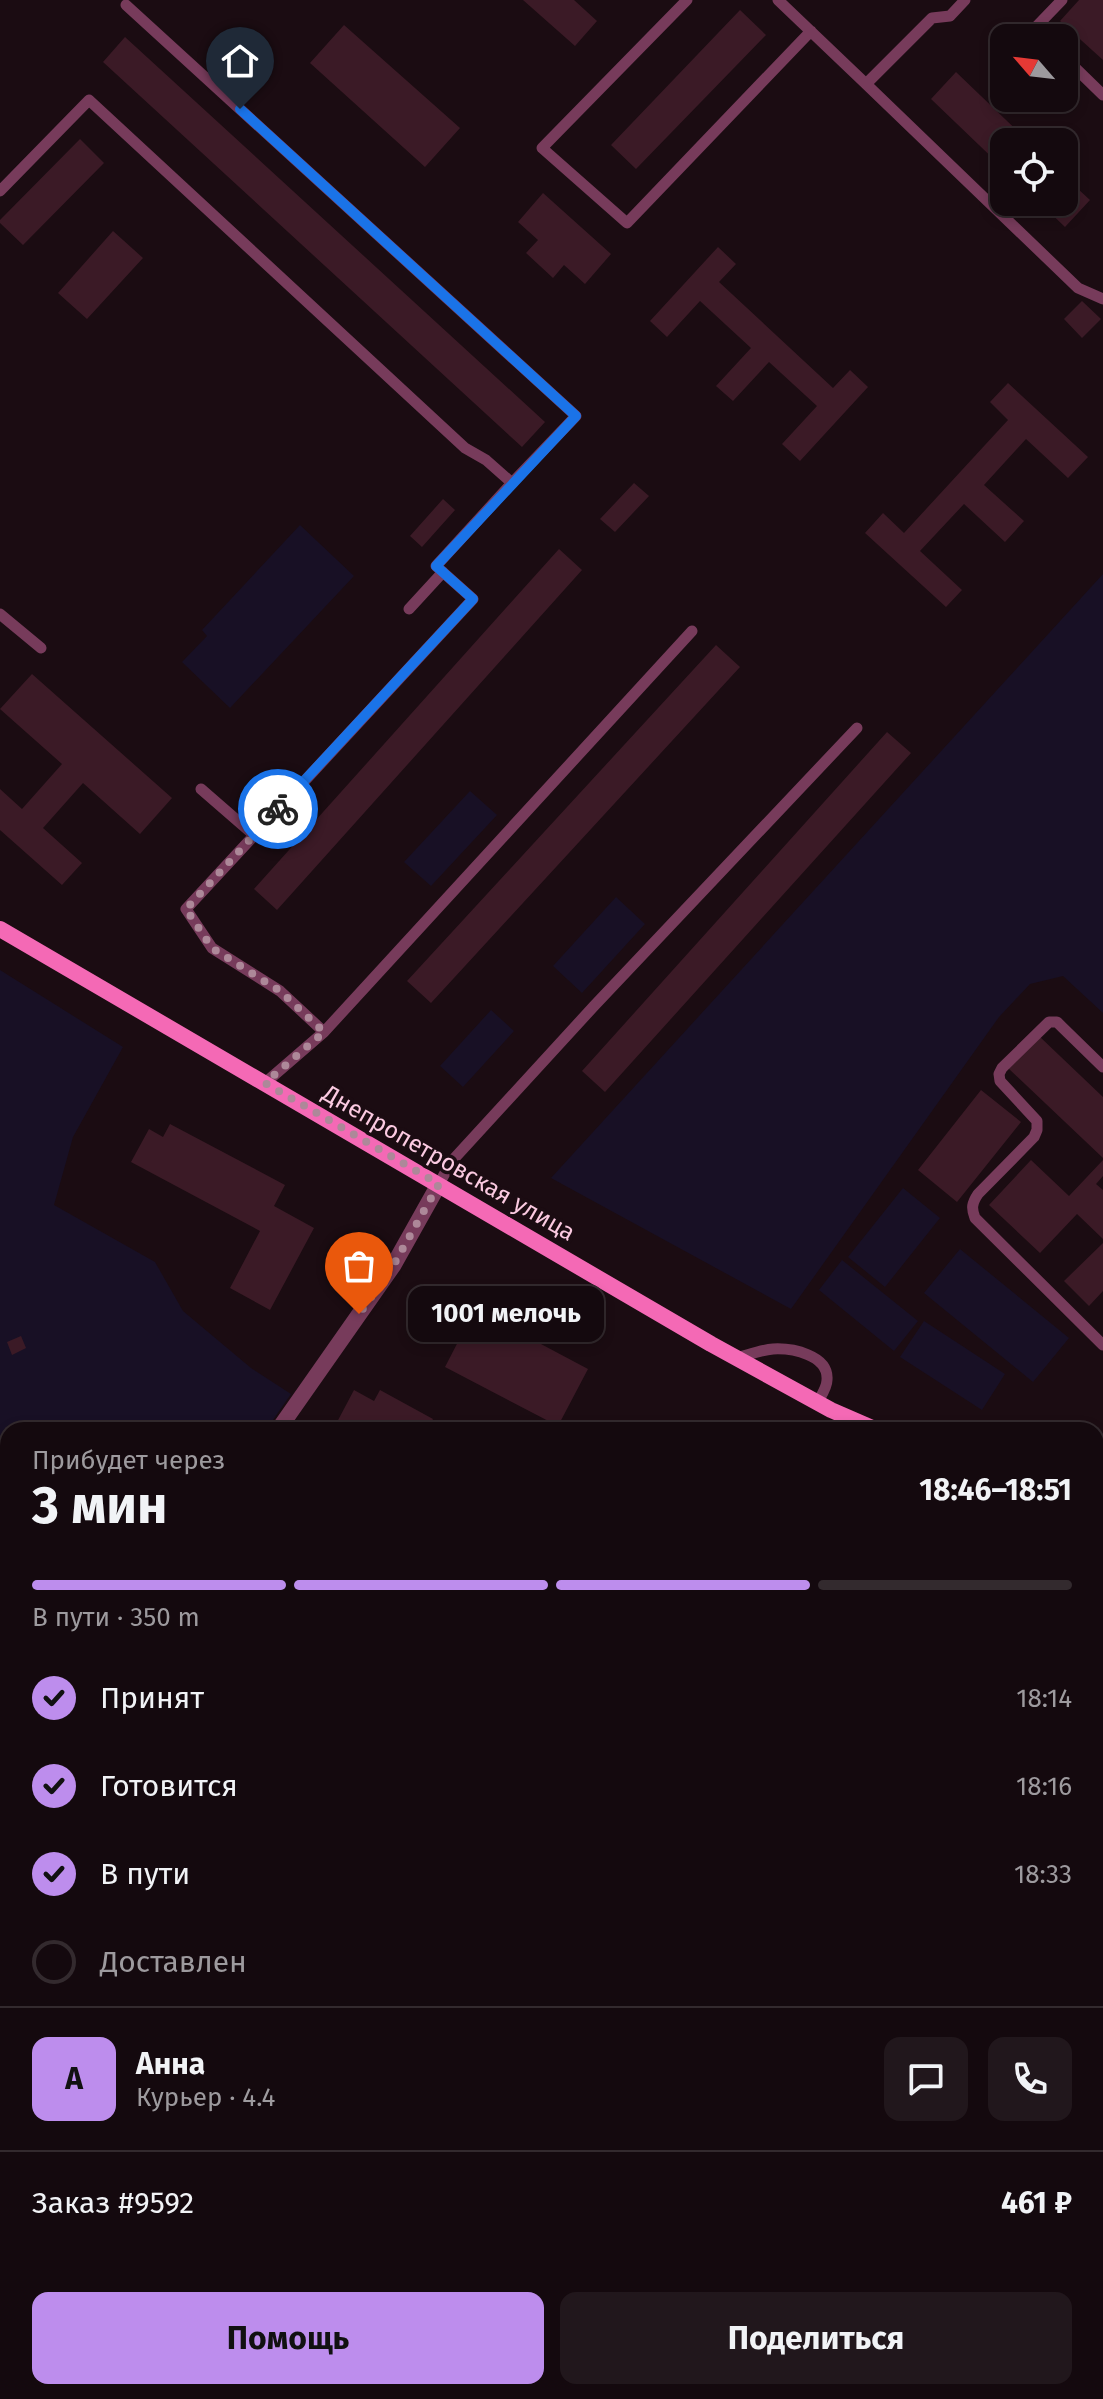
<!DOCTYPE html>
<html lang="ru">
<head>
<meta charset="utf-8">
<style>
  body { margin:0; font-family:"Fira Sans",sans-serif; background:#21171c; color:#f1f3f6; height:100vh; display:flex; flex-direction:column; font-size:30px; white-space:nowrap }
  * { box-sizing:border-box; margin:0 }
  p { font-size:26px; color:#9d9a9e }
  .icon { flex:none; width:44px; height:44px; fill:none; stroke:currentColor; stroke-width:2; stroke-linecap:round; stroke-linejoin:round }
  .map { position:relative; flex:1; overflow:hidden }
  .drawer { position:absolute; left:0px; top:1422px; width:1104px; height:978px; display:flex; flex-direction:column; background:#14090e; border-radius:24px 24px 0 0; box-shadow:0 4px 12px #0003,0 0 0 2px #332a2e }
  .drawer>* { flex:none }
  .needle { width:52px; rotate:298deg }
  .buttons { position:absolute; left:990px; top:24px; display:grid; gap:16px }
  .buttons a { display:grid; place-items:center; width:88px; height:88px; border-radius:16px; background:#14090e; box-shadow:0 4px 12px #0003,0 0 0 2px #332a2e; font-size:40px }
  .pin { position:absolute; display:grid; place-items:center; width:68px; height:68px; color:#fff; margin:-82px -34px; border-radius:50% 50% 50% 0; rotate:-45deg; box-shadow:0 0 8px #0007 }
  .pin .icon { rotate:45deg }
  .courier { position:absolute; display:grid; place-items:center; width:80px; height:80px; margin:-40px; border:6px solid #1a73e8; border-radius:50%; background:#fff; color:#222; box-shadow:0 2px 10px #0007 }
  .bubble { position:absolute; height:56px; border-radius:16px; background:#14090e; box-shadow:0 4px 12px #0003,0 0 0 2px #332a2e; font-size:26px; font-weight:700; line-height:56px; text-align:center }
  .headline em { font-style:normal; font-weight:700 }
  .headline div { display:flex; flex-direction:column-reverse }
  .headline { display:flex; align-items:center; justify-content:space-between; height:136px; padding:0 32px }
  h1 { font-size:52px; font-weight:700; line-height:60px }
  .bar { display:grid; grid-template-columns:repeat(4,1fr); gap:12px 8px; align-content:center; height:96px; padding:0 32px }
  .bar i { height:10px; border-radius:6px; background:#332a2e }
  .bar .selected { background:#bd8ded }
  .bar p { grid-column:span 4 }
  .line { display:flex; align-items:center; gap:20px; padding:0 32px; border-top:2px solid #332a2e }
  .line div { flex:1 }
  .round { display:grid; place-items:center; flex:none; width:84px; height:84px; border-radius:16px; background:#21171c }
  ol { padding:0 32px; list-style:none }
  li { display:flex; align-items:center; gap:24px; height:88px }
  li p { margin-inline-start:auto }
  li .icon { padding:8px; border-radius:50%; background:#bd8ded; color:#111; stroke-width:4 }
  li:last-child { color:#9d9a9e }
  li i { width:44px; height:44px; border:4px solid #332a2e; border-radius:50% }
  .button { display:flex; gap:16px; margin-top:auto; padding:16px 32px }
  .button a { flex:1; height:92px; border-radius:16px; background:#bd8ded; color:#111; font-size:32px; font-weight:700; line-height:92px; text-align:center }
  .button a+a { background:#21171c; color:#f1f3f6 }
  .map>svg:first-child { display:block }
  .green { fill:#181025 }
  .building { fill:#3b1a26 }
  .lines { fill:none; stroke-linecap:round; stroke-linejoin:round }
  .lane { stroke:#773b5b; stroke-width:11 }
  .street { stroke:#773b5b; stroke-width:16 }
  .secondary { stroke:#f469b5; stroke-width:16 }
  .done { stroke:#ad8899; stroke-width:8; stroke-dasharray:0 14.4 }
  .route { stroke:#1a73e8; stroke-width:10 }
  .labels { text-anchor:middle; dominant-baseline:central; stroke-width:7; stroke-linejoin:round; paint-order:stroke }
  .street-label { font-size:24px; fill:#fbcae1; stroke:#1b0c12 }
</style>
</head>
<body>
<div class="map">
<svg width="1103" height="2399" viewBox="0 0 1103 2399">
  <rect width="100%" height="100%" fill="#1b0c12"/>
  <path class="green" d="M300 525 354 576 230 708 182 662 207 636 202 630Z
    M1103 574V1013L1063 976 1030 984 999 1017 791 1309 551 1178Z
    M470 791 497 815 431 886 404 862Z
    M616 897 645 924 582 993 553 966Z
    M0 970 123 1047 73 1137 54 1205 155 1262 183 1311 251 1368 291 1394 266 1430H8V1695L0 1699Z
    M491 1010 514 1031 463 1087 440 1066Z
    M903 1188 940 1218 885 1287 848 1257Z
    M960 1249 1069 1338 1033 1382 924 1293Z
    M842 1260 918 1321 894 1351 819 1290Z
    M924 1321 1005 1374 982 1410 900 1357Z
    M8 1723V2392H322L327 2399H0V1727Z"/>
  <path class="building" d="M523 0H574L597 21 575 46Z
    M1079 0H1103V60L1060 21Z
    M740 10 766 35 636 169 611 145Z
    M344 25 460 128 425 167 310 63Z
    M125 37 545 422 522 447 103 62Z
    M956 72 1029 142H1004V169L931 99Z
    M80 139 104 163 23 245 0 223V220Z
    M1064 176 1090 200 1065 227 1039 202H1064Z
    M543 193 611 254 585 284 564 265 553 278 526 253 538 240 518 222Z
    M113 231 143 258 87 319 58 293Z
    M718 247 736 264 719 282 833 388 850 370 868 387 800 461 782 444 817 406 769 362 733 401 716 386 751 348 700 301 667 337 650 321Z
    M1082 301 1101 319 1082 338 1064 319Z
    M1008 383 1088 457 1068 478 1026 439 984 485 1024 521 1005 542 964 504 920 551 962 590 946 607 865 533 883 513 904 533 1008 420 990 402Z
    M634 483 649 496 615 532 600 519Z
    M443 499 455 510 422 547 410 536Z
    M559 549 582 570 277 910 254 889Z
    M716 645 740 667 431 1003 407 981Z
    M32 674 172 798 140 834 83 783 43 828 82 863 62 885 0 830V789L22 809 62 764 0 709Z
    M887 732 911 753 605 1092 582 1071Z
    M1039 1036 1103 1097V1158L1008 1068Z
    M981 1090 1021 1122 957 1202 918 1170Z
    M170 1124 285 1185 274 1206 314 1228 270 1310 230 1288 260 1231 131 1162 149 1129 163 1137Z
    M1031 1160 1069 1196 1103 1160V1176L1096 1184 1103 1190V1239L1077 1214 1040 1253 989 1205Z
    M1103 1243V1291L1089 1306 1064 1281Z
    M475 1309 588 1369 558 1426 445 1367Z
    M21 1336 26 1348 12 1355 7 1342Z
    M354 1390 374 1401 380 1390 433 1419 427 1430H347L336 1424Z
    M1101 1698 1103 1699V1786L1096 1799V1706Z
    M1096 2068 1103 2072V2133L1096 2129Z
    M1103 2304V2322L1096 2318Z"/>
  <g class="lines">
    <path class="lane" d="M687 0 542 148 627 223 811 31
      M778 0 866 84
      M965 0 950 16 932 18 866 84 1078 288 1103 299
      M126 5 576 416 512 483
      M1044 38 1035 28 1062 0
      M1064 57 1103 95
      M0 191 89 100 465 448 486 460 512 483 436 566 473 599 186 909 212 948 280 991 324 1032 265 1083
      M409 609 443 572
      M0 614 41 648
      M201 789 254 835
      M324 1032 692 631
      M1103 1067 1062 1027 1057 1022H1049L1002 1068 999 1074 1000 1081 1037 1121V1130L1034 1137 978 1194C972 1203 971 1208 975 1218L1103 1345
      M439 1184 451 1162 594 1006 857 728
      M736 1358C748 1355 761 1350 773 1349 792 1348 829 1355 827 1380 827 1388 821 1396 817 1403
      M1103 1647 1098 1657 1103 1659
      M1096 1853 1103 1839
      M1096 2029 1103 2033"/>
    <path class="street" d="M278 1430 393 1266 439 1184
      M0 1722 8 1718"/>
    <path class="secondary" d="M0 929 711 1344 831 1410 877 1430
      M1096 1485H1103"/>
  </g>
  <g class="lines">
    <path class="done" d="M278 809 186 909 212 948 280 991 324 1032 265 1083 439 1184 393 1266 359 1314"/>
    <path class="route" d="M240 109 576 416 436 566 473 599 278 809"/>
  </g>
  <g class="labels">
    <g class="street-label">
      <text transform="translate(449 1163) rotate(30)">Днепропетровская улица</text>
    </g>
  </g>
</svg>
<div class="buttons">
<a><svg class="needle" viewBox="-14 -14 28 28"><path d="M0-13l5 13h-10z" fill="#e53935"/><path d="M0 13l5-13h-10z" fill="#9d9a9e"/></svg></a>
<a><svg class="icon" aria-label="locate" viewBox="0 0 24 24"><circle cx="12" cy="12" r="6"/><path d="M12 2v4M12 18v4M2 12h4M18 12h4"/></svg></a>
</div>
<div class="pin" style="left:359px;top:1314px;background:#ea580c"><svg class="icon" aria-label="bag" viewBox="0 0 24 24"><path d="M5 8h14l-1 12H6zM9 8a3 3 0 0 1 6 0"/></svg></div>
<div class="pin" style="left:240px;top:109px;background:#1f2937"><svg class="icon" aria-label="home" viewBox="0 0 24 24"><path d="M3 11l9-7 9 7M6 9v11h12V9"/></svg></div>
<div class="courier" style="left:278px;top:809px"><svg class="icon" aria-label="bike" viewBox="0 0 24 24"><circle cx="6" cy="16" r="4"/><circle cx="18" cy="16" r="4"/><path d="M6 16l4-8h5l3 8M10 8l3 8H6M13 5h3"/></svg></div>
<div class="bubble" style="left:408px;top:1286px;width:196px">1001 мелочь</div>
<section class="drawer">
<div class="headline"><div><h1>3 мин</h1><p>Прибудет через</p></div><em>18:46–18:51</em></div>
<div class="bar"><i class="selected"></i><i class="selected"></i><i class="selected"></i><i></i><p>В пути · 350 m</p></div>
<ol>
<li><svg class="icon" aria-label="check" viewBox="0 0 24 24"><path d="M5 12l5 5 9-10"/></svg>Принят<p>18:14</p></li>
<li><svg class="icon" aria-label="check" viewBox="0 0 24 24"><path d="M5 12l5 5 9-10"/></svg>Готовится<p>18:16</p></li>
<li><svg class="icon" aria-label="check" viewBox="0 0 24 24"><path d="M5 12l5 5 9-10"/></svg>В пути<p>18:33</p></li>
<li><i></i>Доставлен</li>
</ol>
<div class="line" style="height:144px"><b class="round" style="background:#bd8ded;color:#111">А</b><div><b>Анна</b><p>Курьер · 4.4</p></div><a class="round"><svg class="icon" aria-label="chat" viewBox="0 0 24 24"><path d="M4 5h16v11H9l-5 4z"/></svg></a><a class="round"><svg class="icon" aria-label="phone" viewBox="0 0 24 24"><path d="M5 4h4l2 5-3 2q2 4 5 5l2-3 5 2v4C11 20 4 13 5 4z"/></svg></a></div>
<div class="line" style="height:104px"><div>Заказ #9592</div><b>461 ₽</b></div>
<div class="button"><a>Помощь</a><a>Поделиться</a></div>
</section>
</div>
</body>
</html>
